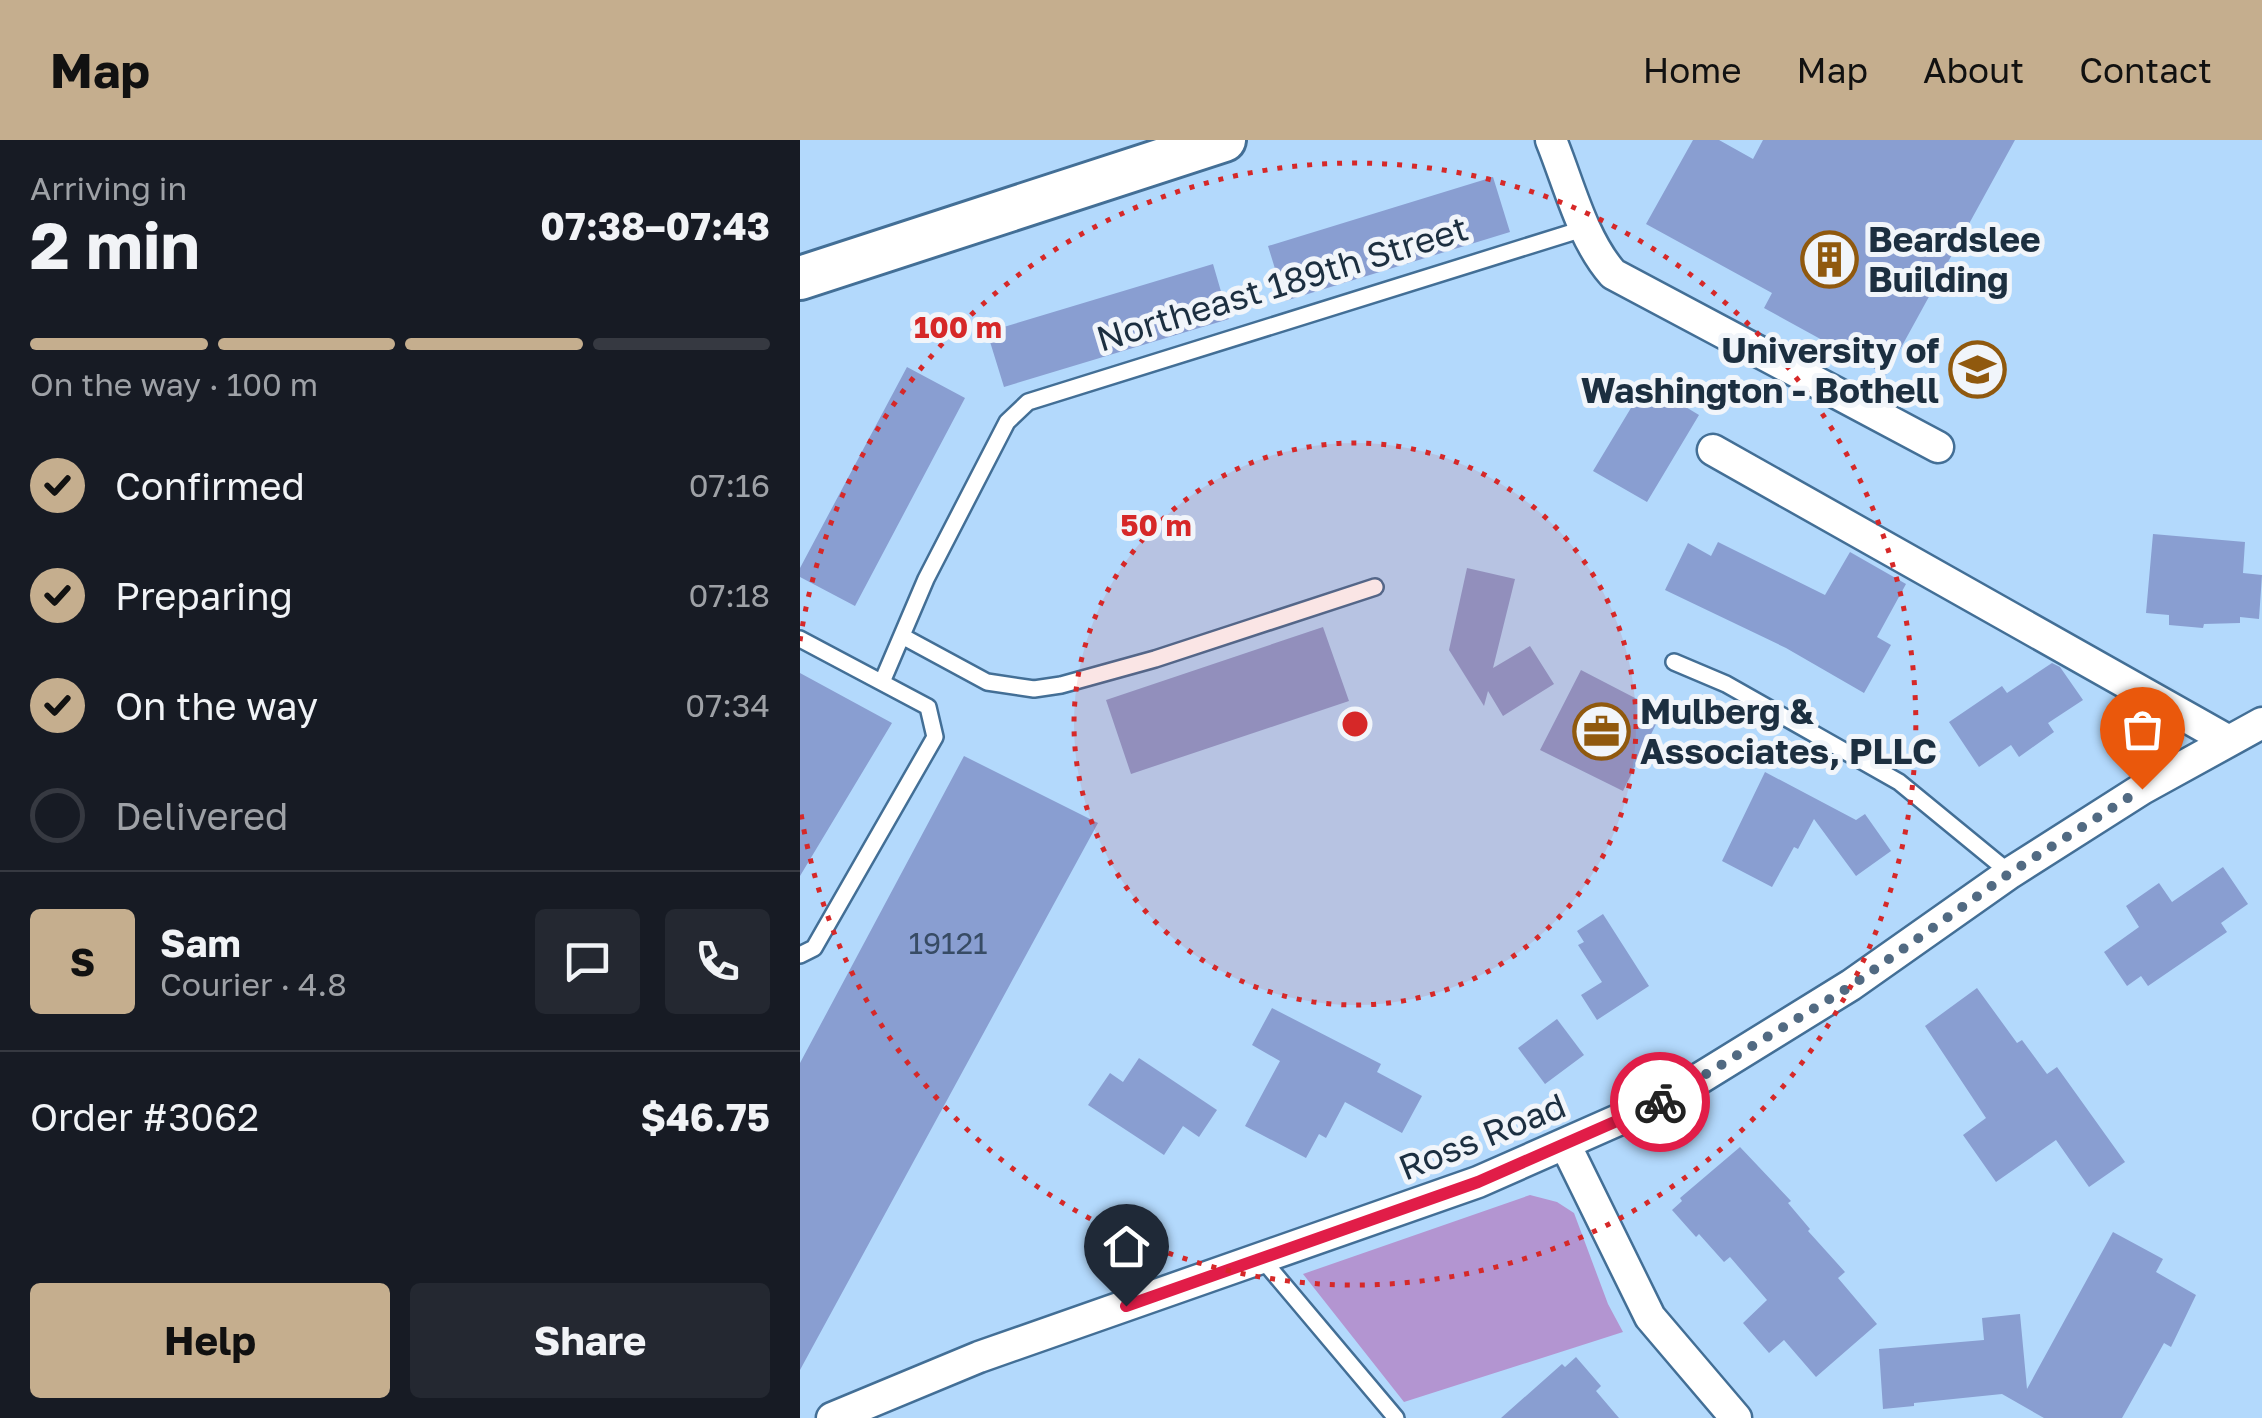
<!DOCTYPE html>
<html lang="en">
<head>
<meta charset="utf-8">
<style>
  body { margin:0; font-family:"Golos Text",sans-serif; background:#242831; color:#f1f3f6; height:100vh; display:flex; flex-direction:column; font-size:38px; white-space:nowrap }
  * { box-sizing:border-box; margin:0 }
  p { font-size:32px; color:#9ea1a6 }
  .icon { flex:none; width:55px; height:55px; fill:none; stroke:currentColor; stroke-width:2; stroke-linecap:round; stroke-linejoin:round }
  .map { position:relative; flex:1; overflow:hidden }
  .panel { display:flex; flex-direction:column; background:#171b24; width:800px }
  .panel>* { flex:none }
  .pin { position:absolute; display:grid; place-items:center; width:85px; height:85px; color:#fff; margin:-102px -42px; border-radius:50% 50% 50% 0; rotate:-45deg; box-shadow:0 0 10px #0007 }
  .pin .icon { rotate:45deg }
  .courier { position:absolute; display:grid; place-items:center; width:100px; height:100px; margin:-50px; border:8px solid #e11d48; border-radius:50%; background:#fff; color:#222; box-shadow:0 2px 12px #0007 }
  .summary em { font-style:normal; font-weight:700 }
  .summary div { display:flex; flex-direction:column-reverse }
  .summary { display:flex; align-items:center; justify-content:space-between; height:170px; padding:0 30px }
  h1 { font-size:65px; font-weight:700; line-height:75px }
  .bar { display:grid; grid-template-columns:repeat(4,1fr); gap:15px 10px; align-content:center; height:120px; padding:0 30px }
  .bar i { height:12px; border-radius:8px; background:#363941 }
  .bar .on { background:#c5ae8e }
  .bar p { grid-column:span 4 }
  .line { display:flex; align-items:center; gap:25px; padding:0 30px; border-top:2px solid #363941 }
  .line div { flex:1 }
  .round { display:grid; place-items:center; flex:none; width:105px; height:105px; border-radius:10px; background:#242831 }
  ol { padding:0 30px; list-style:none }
  li { display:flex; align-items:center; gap:30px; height:110px }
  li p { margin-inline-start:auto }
  li .icon { padding:10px; border-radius:50%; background:#c5ae8e; color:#111; stroke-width:4 }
  li:last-child { color:#9ea1a6 }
  li i { width:55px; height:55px; border:5px solid #363941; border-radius:50% }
  .cta { display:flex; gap:20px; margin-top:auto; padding:20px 30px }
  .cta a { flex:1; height:115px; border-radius:10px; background:#c5ae8e; color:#111; font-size:40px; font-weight:700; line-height:115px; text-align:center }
  .cta a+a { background:#242831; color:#f1f3f6 }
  header { display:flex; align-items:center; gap:60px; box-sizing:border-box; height:140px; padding:0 50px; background:#c5ae8e; color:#111 }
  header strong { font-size:48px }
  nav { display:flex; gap:55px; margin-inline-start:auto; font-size:35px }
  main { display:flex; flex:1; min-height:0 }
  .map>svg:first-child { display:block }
  .green { fill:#b395d1 }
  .building { fill:#899ed1 }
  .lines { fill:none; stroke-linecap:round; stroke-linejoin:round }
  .service-casing { stroke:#436f96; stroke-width:20 }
  .minor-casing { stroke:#436f96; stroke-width:35 }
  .secondary-casing { stroke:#436f96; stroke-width:48 }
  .service { stroke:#fff; stroke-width:15 }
  .minor { stroke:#fff; stroke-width:30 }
  .secondary { stroke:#fff; stroke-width:42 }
  .done { stroke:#516a82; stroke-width:10; stroke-dasharray:0 18 }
  .route { stroke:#e11d48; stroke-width:12 }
  .ring { fill:none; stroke:#d62828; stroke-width:5; stroke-dasharray:5 10 }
  .labels { text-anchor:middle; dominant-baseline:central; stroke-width:10; stroke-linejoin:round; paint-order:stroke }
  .number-label { font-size:30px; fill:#374b64 }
  .poi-label { font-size:35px; font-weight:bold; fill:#1c2f40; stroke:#f1f5fa; text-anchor:start }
  .street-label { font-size:35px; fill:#1c2f40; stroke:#f1f5fa }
  .centre { fill:#d62828; stroke:#f1f5fa; stroke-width:5 }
  .ring-label { font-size:30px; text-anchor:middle; font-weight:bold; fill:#d62828; stroke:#f1f5fa; stroke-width:10; stroke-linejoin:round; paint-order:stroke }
</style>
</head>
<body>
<header>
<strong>Map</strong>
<nav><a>Home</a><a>Map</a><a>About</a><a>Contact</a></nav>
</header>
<main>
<section class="panel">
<div class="summary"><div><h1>2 min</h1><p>Arriving in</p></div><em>07:38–07:43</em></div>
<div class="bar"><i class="on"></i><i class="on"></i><i class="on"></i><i></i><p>On the way · 100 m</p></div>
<ol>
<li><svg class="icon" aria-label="check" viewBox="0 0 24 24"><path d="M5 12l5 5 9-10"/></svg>Confirmed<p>07:16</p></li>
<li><svg class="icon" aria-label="check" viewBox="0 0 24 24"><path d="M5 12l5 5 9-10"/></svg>Preparing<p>07:18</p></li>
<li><svg class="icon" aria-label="check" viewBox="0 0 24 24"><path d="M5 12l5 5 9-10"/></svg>On the way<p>07:34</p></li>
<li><i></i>Delivered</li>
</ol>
<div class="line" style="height:180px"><b class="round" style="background:#c5ae8e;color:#111">S</b><div><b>Sam</b><p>Courier · 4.8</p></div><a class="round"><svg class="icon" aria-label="chat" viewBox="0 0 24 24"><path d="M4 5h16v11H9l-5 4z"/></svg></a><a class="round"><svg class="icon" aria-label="phone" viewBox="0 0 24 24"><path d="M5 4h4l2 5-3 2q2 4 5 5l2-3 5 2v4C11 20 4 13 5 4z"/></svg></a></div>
<div class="line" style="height:130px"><div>Order #3062</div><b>$46.75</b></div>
<div class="cta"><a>Help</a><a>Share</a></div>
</section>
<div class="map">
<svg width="1462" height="1278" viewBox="0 0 1462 1278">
  <rect width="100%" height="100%" fill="#b3d9fc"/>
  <path class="green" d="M730 1055 757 1062 774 1073 808 1164 823 1192 604 1262 503 1134Z"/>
  <path class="building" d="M893 0H919L953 19 963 0H1215L1086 235 964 168 972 153 846 84Z
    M693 37 710 92 485 161 468 106Z
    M413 124 429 179 204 247 187 192Z
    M107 227 165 258 55 466 0 437V428Z
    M846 243 899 275 847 362 793 331Z
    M1353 394 1445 402 1443 433 1462 435 1459 479 1440 477V483L1404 484 1403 488 1369 485V475L1346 473Z
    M918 402 1025 455 1050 412 1106 444 1077 497 1091 505 1064 553 986 508 865 450 888 403 911 416Z
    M667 428 715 439 693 528 730 506 754 544 703 576 688 551 684 566 649 510Z
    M523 487 549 561 331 634 306 560Z
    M1252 523 1260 527 1283 560 1248 583 1254 592 1219 617 1211 605 1179 627 1149 582 1202 546 1207 553Z
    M781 530 862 572 823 651 740 610Z
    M0 533 92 583 0 736Z
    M164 616 298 683 0 1230V923Z
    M965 632 1056 680 1065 674 1091 711 1056 736 1014 679 998 709 994 707 972 747 922 721Z
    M1423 727 1448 764 1421 783 1427 792 1348 846 1341 836 1327 846 1304 812 1339 787 1326 766 1359 743 1372 762Z
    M803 774 849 846 797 880 781 855 802 842 778 805 784 802 777 791Z
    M1177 848 1217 903 1222 900 1247 934 1257 927 1325 1022 1289 1047 1256 1000 1196 1042 1163 995 1186 978 1125 886Z
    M472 868 581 924 577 932 622 956 602 993 545 962 526 998 519 994 506 1018 445 986 480 921 452 905Z
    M757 879 784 915 745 944 718 908Z
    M339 918 417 970 399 997 383 986 364 1015 288 965 310 933 323 942Z
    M940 1007 991 1061 988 1063 1010 1089 1008 1091 1045 1132 1038 1138 1077 1184 1016 1237 984 1200 969 1213 943 1183 967 1160 930 1117 924 1122 899 1094 896 1097 872 1070 882 1061 880 1058Z
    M1313 1092 1363 1119 1356 1132 1396 1155 1371 1207 1364 1203 1322 1278H1244L1202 1254 1114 1263V1266L1083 1269 1079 1209 1184 1200 1182 1178 1220 1174 1227 1249Z
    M776 1217 801 1246 796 1251 819 1278H701L762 1224 765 1227Z"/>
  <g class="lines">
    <defs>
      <path id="service" d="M102 496 187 542 234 549 261 545 355 519 575 447
        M0 499 128 567 135 597 14 808 0 815
        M874 522 926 544 1099 642 1210 733
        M82 542 126 439 207 282 228 262 786 88
        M462 1119 596 1278"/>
      <path id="minor" d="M751 0C769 44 782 99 813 134L1138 307
        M913 310 1429 601
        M765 1004 850 1177 936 1278
        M32 1278 179 1217 678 1042 868 958 1051 845 1210 733 1342 649 1462 583"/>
      <path id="secondary" d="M0 138 424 0"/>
    </defs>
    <use href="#service" class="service-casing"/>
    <use href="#minor" class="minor-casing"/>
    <use href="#secondary" class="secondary-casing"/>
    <use href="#service" class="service"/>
    <use href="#minor" class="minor"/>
    <use href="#secondary" class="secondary"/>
  </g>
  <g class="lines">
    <path class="done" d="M860 962 1051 846 1210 733 1342 649"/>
    <path class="route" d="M326 1166 678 1042 860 962"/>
  </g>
  <circle cx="555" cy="584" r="281" fill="#d62828" fill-opacity=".12"/>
  <g class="ring">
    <circle cx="555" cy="584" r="281"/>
    <path d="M0 501A561 561 0 1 1 0 667"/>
  </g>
  <defs>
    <symbol id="building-ring" viewBox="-11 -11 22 22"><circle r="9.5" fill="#f1f5fa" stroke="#90590e" stroke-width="1.5"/><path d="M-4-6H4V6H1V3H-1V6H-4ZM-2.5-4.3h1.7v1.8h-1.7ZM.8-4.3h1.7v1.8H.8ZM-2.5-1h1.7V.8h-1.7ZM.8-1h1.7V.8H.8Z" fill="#90590e"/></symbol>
    <symbol id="university-ring" viewBox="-11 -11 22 22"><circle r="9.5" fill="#f1f5fa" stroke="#90590e" stroke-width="1.5"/><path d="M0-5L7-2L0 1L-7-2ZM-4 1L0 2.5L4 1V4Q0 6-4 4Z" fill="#90590e"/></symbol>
    <symbol id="office-ring" viewBox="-11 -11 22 22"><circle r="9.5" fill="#f1f5fa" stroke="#90590e" stroke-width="1.5"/><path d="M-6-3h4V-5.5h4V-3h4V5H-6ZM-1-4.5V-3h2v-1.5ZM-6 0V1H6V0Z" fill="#90590e"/></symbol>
  </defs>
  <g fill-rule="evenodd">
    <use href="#building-ring" x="998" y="88" width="63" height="63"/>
    <use href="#university-ring" x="1146" y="198" width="63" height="63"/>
    <use href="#office-ring" x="770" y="560" width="63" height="63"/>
  </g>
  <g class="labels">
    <g class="number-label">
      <text x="148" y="803">19121</text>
    </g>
    <g class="poi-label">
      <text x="1068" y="99">Beardslee<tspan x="1068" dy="40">Building</tspan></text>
      <text x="1139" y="210" text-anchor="end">University of<tspan x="1139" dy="40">Washington - Bothell</tspan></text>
      <text x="840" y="571">Mulberg &amp;<tspan x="840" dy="40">Associates, PLLC</tspan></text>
    </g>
    <g class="street-label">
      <text transform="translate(482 143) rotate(-17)">Northeast 189th Street</text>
      <text transform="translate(682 996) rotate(-22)">Ross Road</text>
    </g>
  </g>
  <circle cx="555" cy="584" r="15" class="centre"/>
  <g class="ring-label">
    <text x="158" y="198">100 m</text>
    <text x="356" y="396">50 m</text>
  </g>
</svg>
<div class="pin" style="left:1342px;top:649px;background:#ea580c"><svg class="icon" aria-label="bag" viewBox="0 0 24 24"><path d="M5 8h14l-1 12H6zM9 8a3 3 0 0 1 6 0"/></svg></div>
<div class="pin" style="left:326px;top:1166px;background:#1f2937"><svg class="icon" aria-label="home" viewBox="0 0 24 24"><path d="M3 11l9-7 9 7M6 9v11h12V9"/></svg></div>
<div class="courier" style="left:860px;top:962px"><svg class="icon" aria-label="bike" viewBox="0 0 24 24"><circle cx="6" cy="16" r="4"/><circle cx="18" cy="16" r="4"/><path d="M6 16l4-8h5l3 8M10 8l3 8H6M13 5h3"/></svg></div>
</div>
</main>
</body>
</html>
